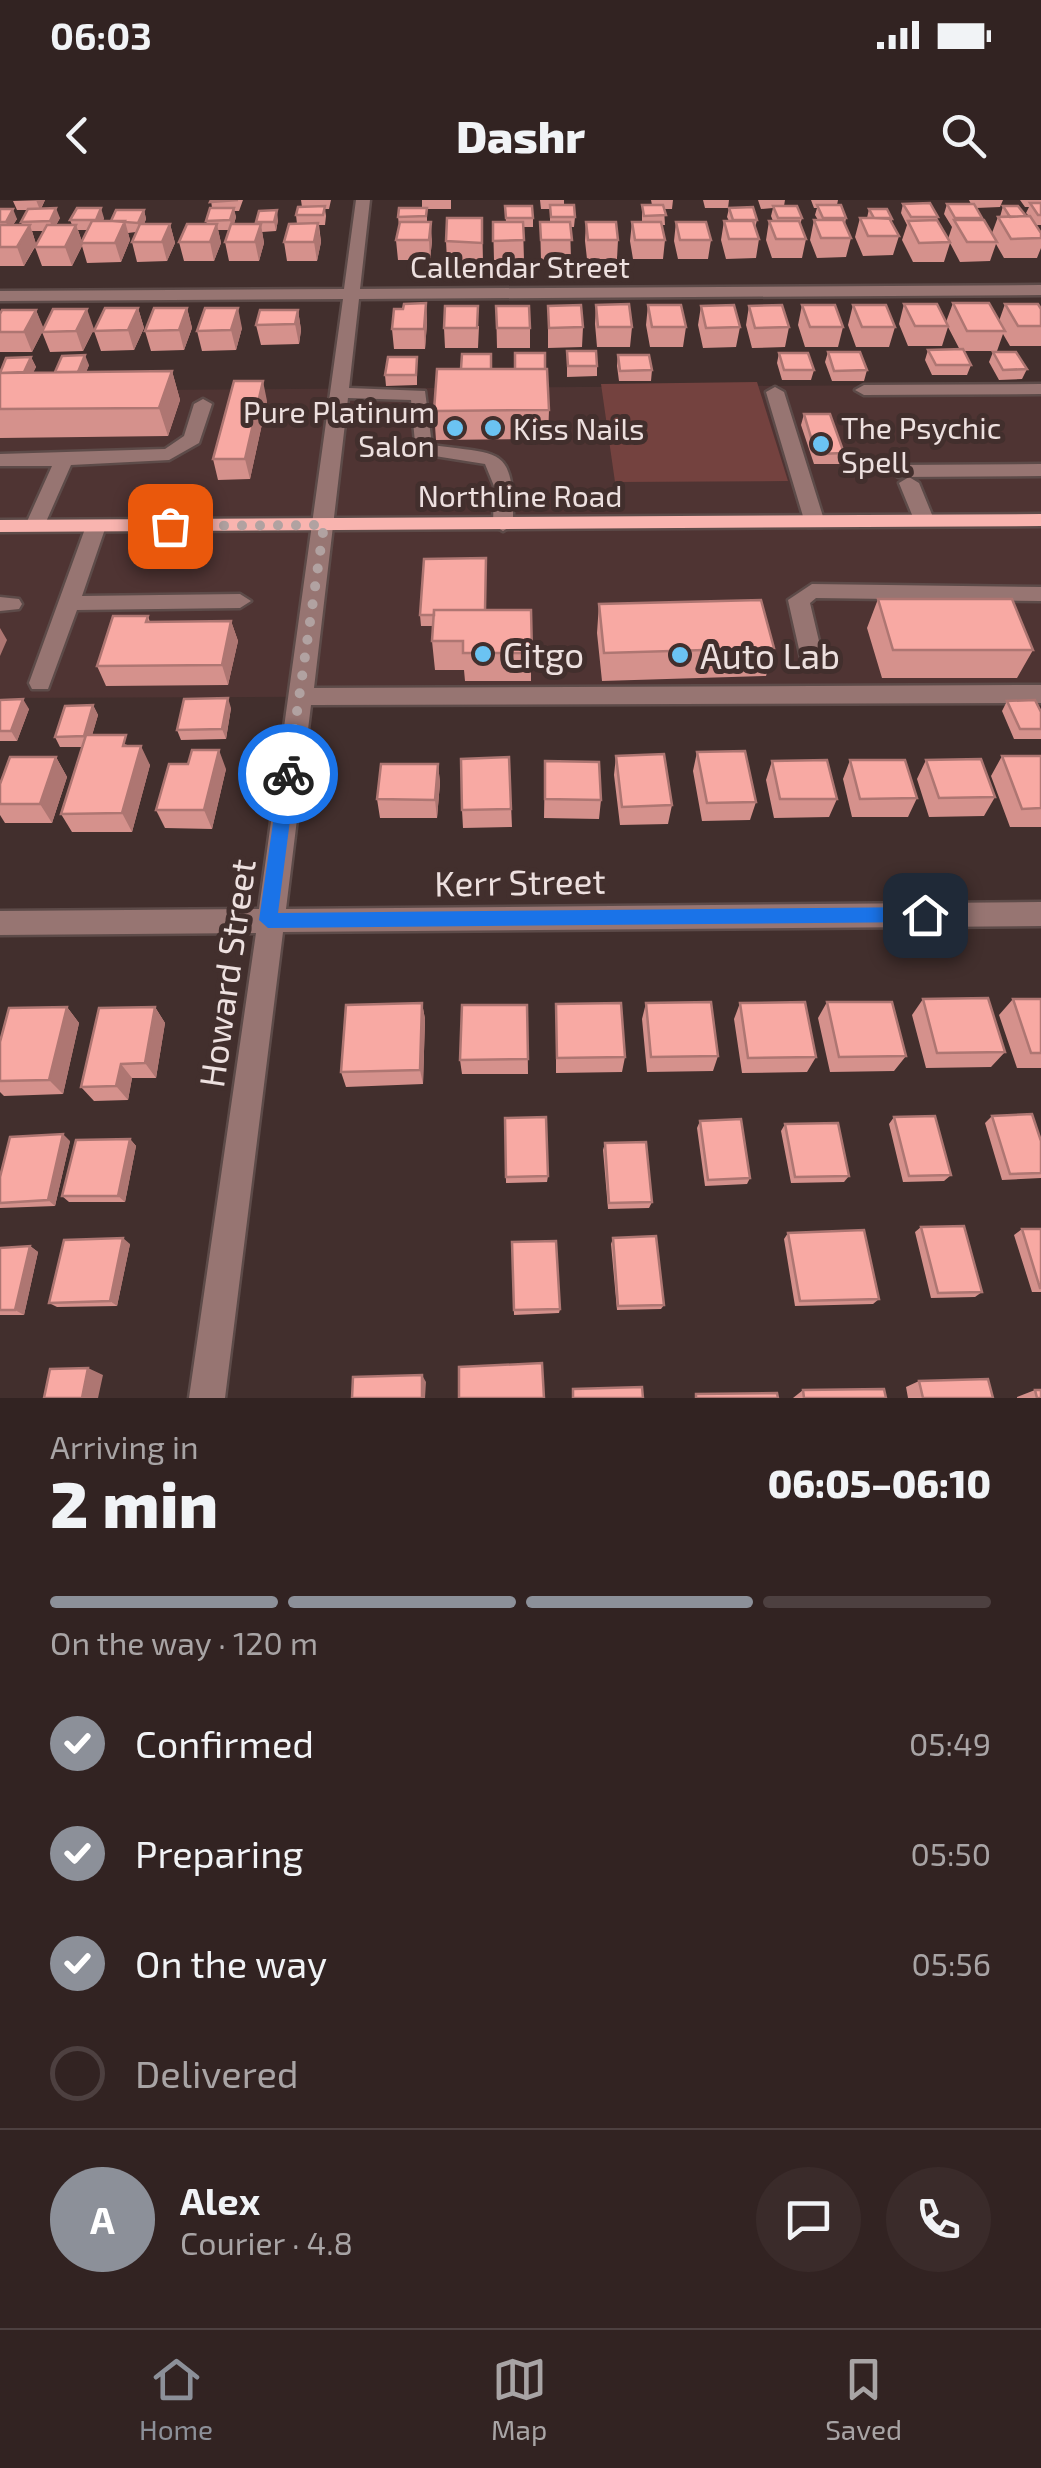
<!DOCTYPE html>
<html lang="en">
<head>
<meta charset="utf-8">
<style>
  body { margin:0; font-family:"Exo 2",sans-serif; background:#3a2b2a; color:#f1f3f6; height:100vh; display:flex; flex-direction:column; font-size:38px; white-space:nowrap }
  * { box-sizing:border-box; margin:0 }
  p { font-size:32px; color:#a8a4a5 }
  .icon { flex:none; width:55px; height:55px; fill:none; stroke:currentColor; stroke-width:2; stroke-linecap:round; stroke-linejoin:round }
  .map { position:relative; height:1198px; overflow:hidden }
  .panel { display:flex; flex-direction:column; background:#322322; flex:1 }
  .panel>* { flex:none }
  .pin { position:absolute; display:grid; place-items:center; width:85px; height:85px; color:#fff; margin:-42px; border-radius:20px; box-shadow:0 5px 15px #0006 }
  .courier { position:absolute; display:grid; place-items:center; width:100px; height:100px; margin:-50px; border:8px solid #1a73e8; border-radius:50%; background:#fff; color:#222; box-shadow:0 2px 12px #0007 }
  .headline em { font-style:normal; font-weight:800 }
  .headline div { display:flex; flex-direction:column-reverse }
  .headline { display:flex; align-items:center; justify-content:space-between; height:170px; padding:0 50px }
  h1 { font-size:65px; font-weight:800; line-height:75px }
  .bar { display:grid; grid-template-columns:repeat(4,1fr); gap:15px 10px; align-content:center; height:120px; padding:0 50px }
  .bar i { height:12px; border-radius:8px; background:#4d4040 }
  .bar .current { background:#8c9099 }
  .bar p { grid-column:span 4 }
  .line { display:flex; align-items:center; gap:25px; padding:0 50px; border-top:2px solid #4d4040 }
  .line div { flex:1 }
  .round { display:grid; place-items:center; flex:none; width:105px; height:105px; border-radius:52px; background:#3a2b2a }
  ol { padding:0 50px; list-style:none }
  li { display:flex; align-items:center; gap:30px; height:110px }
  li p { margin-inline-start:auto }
  li .icon { padding:10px; border-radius:50%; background:#8c9099; color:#fff; stroke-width:4 }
  li:last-child { color:#a8a4a5 }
  li i { width:55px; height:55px; border:5px solid #4d4040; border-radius:50% }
  .status { display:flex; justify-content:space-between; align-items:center; height:70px; padding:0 50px; background:#322322; direction:ltr }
  .status svg { height:28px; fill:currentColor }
  header { display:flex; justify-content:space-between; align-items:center; height:130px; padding:0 50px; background:#322322; font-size:45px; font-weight:800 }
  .dock { display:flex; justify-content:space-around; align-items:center; height:140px; border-top:2px solid #4d4040; background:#322322; font-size:28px; color:#a8a4a5 }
  .dock a { display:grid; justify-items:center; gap:5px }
  .dock .current { color:#8c9099 }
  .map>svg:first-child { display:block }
  .built { fill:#4f3433 }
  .green { fill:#74423f }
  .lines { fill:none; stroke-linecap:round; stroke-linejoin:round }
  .minor-casing { stroke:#5d4b49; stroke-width:5 }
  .major-casing { stroke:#5d4b49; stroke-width:5 }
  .minor { fill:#977572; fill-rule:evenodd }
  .major { fill:#f9b4af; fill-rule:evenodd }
  .wall { fill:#d5918c; fill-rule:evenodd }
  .shaded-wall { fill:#ae7672 }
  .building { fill:#f8a9a3; stroke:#ae7672; stroke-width:2.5 }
  .route { fill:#1a73e8 }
  .done { stroke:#b1a2a1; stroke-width:10; stroke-dasharray:0 18 }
  .poi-dot { fill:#6bc3f2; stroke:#422f2d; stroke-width:4 }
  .labels { text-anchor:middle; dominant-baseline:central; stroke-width:10; stroke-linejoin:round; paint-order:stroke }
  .far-street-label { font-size:30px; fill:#ede0df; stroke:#422f2d }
  .far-poi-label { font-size:30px; fill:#ede0df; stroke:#422f2d; text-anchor:start }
  .poi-label { font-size:35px; fill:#ede0df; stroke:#422f2d; text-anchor:start }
  .street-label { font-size:35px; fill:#ede0df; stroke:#422f2d }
</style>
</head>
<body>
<div class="status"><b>06:03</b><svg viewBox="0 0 49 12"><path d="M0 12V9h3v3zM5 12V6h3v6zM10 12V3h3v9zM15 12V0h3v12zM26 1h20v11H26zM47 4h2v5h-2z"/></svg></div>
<header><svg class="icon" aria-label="back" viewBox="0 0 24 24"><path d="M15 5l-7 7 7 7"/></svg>Dashr<svg class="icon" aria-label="search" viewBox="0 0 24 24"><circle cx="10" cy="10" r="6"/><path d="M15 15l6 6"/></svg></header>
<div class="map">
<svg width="1041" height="1198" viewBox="0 0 1041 1198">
  <rect width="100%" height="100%" fill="#422f2d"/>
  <path class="built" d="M1041 184V494L0 498V191Z"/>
  <path class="green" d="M757 182 788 281 615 282 601 184Z"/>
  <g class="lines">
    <defs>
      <path id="minor" d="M356 0H370L360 89 1041 85V95L359 99 349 188 425 191 432 245C502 255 514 245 513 325L503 331 493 325 494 286 485 264 416 253 411 200 348 198 314 488 1041 485V503L311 505 286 709 1041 702V726L283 732 225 1198H189L256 733 0 735V711L259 709 343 99 0 101V91L344 89Z
        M1041 184V194L864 195 855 190 864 185Z
        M775 187 784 192 825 323 822 327H808L805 323 766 192Z
        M203 199 212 204 199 243 169 260 71 265 42 331H28L25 326 52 266H0V254L165 249 184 236 194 204Z
        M1041 264V276L898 277 889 271 898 265Z
        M909 277 919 283 935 322 932 326H918L915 322 899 283Z
        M96 320 106 326 82 396 240 394 251 401 240 408 77 410 48 489H32L29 483 86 326Z
        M812 384 1041 387V401L816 398 810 403 823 458 812 466 801 458 788 400Z
        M0 397 19 399 22 404 19 409 0 411Z"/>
      <path id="major" d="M1041 314V326L0 332V320Z"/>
    </defs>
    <use href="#minor" class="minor-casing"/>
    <use href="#major" class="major-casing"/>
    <use href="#minor" class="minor"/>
    <use href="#major" class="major"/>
  </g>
  <path class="wall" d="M45 0 41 9 60 18 56 25H72L70 20 104 18 103 21H111L144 10 146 19 144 24H170L175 43 167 61 137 62 132 42 136 32 128 33 130 40 121 62 87 63 82 46 72 66H42L35 47 24 66H0V9L17 19 13 25H22L21 22 28 10H17L13 1ZM78 30H88L82 42ZM32 31H43L36 44Z
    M211 0H243L239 11H234L236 17 234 24H256V22L278 20 276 31 262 32 264 43 259 61H229L225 42 229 30H218L221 43 214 61H184L179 42 207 24 206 21 212 8Z
    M301 0H331L329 9H325L326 16 325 25H319L321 42 317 61H287L284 42 297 24 296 15 302 7Z
    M422 0H451V9H427V22L432 41 430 60H398L396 40 399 25 398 17 422 8Z
    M540 0H564V5L575 17 574 27H570L571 59 541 60 540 22H550V9H541Z
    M651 0H673L672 9H664L665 25H662L665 40 663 59H633L630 41 632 22H642V5H652Z
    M703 0H729L728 8H705Z
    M758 0H785L784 6 802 18 800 25 806 39 802 58H772L766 40 769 21H773L771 16 773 8 761 9Z
    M811 0H838L837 5 846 18 845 24 851 38 846 57 817 58 810 40 814 20H818L815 15 817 8H814Z
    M969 0H1003L1000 7 976 8 982 18 981 20 992 33 998 17H1000L1003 6 1029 16 1026 13 1029 7H1025L1020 0H1041V25H1036L1041 32V48L1037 58H1004L996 44 990 61 960 62 950 43 944 62H913L902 40 907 25 901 13 903 4 938 17 937 20 948 39 952 27 944 14 947 4H971Z
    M505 6 533 18V27H523L524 60H494L493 22H506Z
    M729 8 757 20 755 28 759 39 756 58 726 59 721 40 724 21H729L727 17Z
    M869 9 892 19V22L899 36 893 55 863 56 855 37 860 18H867Z
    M482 18 483 62 447 61 446 41Z
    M586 22 618 40 617 59H587L585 41Z
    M676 22 711 40 708 59H678L674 41Z
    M426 103 427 123 425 149H394L392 129 403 109Z
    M953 103 999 121 1005 104 1041 126V146H1010L1003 134 997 151H963L971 165 967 175H932L925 160 928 150H960L948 127 942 146H908L899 124 904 104 946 122Z
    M596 105 632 127 630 147H597L595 124Z
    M648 105 686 127 683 147H650L646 125Z
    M802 105 843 127 838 147H805L798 125Z
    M853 105 895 127 889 147H856L848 125Z
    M496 106 530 128V148H497Z
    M548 106 583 127 582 147 548 148Z
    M701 106 740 127 736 147 703 148 698 125Z
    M749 106 789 127 785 147 752 148 746 125Z
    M138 108 144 128 134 150 101 151 94 131Z
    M187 108 192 128 184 150 151 151 145 131Z
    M36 110 43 129H94L83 151 50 152 42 132 32 152H0V114Z
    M298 110 301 130 299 144 261 145 256 125Z
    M479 126 478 148H445L444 128Z
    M242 128 236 150 202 151 197 131Z
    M567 151 597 166V176L567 177Z
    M828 152 867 170 864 181H832L825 162Z
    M993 152 1027 169 1022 179 999 180 989 162Z
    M779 153 814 170 811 180H782L777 163Z
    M618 155 652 170 651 181H619L617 166Z
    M31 157 36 167 33 172H55L89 165 86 172 172 171 180 200 168 236 0 238V170Z
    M417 157V185L386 186 385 175Z
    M267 201 250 279 218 280 213 259Z
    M549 210 548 239 436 240 434 211Z
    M804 214 844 253 841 264H814L801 225Z
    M878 399 1033 450 1017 478H882L867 428Z
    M599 404 774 448 766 476 602 481 597 433Z
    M485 410H531V481H465L464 470H435L432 441 433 426H421L420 415Z
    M148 416 150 422 231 421 238 441 228 485 106 486 97 466Z
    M0 500 29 509 17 541H0Z
    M1007 501 1041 512V539H1014L1002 511Z
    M93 505 98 515 92 535 131 546 150 565 132 632H72L61 614 83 547H60L55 537Z
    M231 508 226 539 181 540 177 530Z
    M697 552 756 602 750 620 702 621 693 571Z
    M616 556 672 605 668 624 620 625 614 575Z
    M1002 556H1041V627H1010L991 576Z
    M56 557 67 577 52 623H5L0 615V584Z
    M509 557 512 627 463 628 462 610Z
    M850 560 917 598 908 617H852L843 579Z
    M926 560 995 597 984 616 929 617 917 579Z
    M545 561 601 600 599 619 544 618Z
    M772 561 837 599 829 617 774 618 766 580Z
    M438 564 440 583 437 618H380L377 599Z
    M226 569 212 629 165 628 156 610Z
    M923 799 1005 852 991 867 926 868 912 815Z
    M1013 799H1041V868H1017L999 815Z
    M827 802 906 856 894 871 830 872 818 818Z
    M422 803 425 819 423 884 346 887 341 872Z
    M646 803 718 856 713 871 647 872 642 819Z
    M740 803 816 857 807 872 742 873 734 819Z
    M556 804 625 857 622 872 556 873Z
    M527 805 528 874H462L460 860Z
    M67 807 79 823 63 894 4 896 0 892V842Z
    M155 807 165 823 156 878H132L128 900 94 901 81 887Z
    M992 916 1041 941V978L1002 980 985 923Z
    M894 917 951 975 944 981 903 982 889 924Z
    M505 918 548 976 547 982 506 983Z
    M700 921 750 978 747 984 705 986 697 928Z
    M785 924 849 976 844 982 791 983 781 931Z
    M130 939 136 946 125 1002H69L62 996Z
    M70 941 55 1006 0 1008V977Z
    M605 943 652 1002 649 1008 608 1009 603 950Z
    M921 1027 982 1092 975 1097 931 1098 915 1032Z
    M1022 1029H1041V1092H1032L1014 1035Z
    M788 1033 879 1099 873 1104 795 1106 784 1039Z
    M613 1038 664 1105 661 1109 617 1110 611 1044Z
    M512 1042 560 1109 559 1113 514 1115Z
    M130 1044 117 1106 57 1107 49 1103Z
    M30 1046 38 1052 24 1115H0V1048Z
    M919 1181 993 1198H908L906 1187Z
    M803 1190 886 1198H793Z
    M1035 1190 1041 1198H1017V1197Z"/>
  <path class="shaded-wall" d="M36 0H45L40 10Z
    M56 8 60 18 53 31 50 21Z
    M101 8 104 18 99 30 96 20Z
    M234 8 236 17 232 30 230 20Z
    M13 9 17 19 9 31 6 22Z
    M144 10 146 19 141 32 138 23Z
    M277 10 278 20 276 31 274 22Z
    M125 21 130 40 121 62 115 43Z
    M431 22 432 41 430 60 429 40Z
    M318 23 321 42 317 61 314 42Z
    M170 24 175 43 167 61 162 42Z
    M217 24 221 43 214 61 210 42Z
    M261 24 264 43 259 61 255 42Z
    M30 25 36 44 24 66 17 47Z
    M76 25 83 44 72 66 65 47Z
    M426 103 427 123 425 149 424 129Z
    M138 108 144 128 134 150 128 130Z
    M187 108 192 128 184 150 179 130Z
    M238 108 242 128 236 150 231 130Z
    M87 109 94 129 83 151 76 131Z
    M36 110 44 129 32 152 24 132Z
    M298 110 301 130 299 144 295 124Z
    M85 155 89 165 82 183 78 173Z
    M31 157 36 167 28 184 23 174Z
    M172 171 180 200 168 236 159 208Z
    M263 181 267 201 250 279 245 259Z
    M231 421 238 441 228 485 222 465Z
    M0 428 7 440 0 456Z
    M228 498 231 508 226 539 222 529Z
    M23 499 29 509 17 541 11 531Z
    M93 505 98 515 89 546 84 536Z
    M141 546 150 565 132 632 122 613Z
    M219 550 226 569 212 629 204 610Z
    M56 557 67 577 52 623 40 604Z
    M438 564 440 583 437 618 435 600Z
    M422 803 425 819 423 884 420 870Z
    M67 807 79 823 63 894 49 880Z
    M155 807 165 823 156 878 145 863Z
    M121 864 132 878 128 900 116 886Z
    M63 934 70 941 55 1006 48 1000Z
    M130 939 136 946 125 1002 118 996Z
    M123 1038 130 1044 117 1106 110 1101Z
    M30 1046 38 1052 24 1115 15 1110Z
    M88 1168 103 1175 98 1198H82Z
    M422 1175 426 1182 425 1198H422Z"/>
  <path class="building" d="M211 0H238L210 2Z
    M930 3 938 17H911L903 4Z
    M1030 3H1041V15H1038Z
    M947 4H974L982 18H955Z
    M550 5H574L575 17H551Z
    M642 5H663L666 15 644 16Z
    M817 5H841L846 18H823Z
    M325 6 323 15H296L298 7Z
    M505 6H532L533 18H506Z
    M773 6H797L802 18H778Z
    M1003 6H1018L1026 16 1010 17Z
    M753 7 757 20H733L729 8Z
    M56 8 50 21 21 22 28 9Z
    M77 8H101L96 20H70Z
    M210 8H234L230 20 206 21Z
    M399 8H427L426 16 398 17Z
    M0 9H13L6 22H0Z
    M869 9H887L892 19 874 18Z
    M116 10H144L138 23 111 21Z
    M277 10 274 22H256L259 11Z
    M1030 16 1041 33V38L1011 39 998 17Z
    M447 18H482V43L446 41Z
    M860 18H889L899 36H868Z
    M814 20H843L851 38H821Z
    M937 20 950 42 919 43 908 21Z
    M954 20H984L997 42H967Z
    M92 21H125L115 43H81Z
    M724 21H753L759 39H729Z
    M769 21H799L806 39H776Z
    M400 22H431L429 40H396Z
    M493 22H523L524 40 493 41Z
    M540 22H570L572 40H541Z
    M586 22H616L618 40H588Z
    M632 22H661L665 40H635Z
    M676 22H706L711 40H680Z
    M318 23 314 42H284L289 24Z
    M140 24H170L162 42H132Z
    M187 24H217L210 42H179Z
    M231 24H261L255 42H225Z
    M0 25H30L17 47H0Z
    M47 25H76L65 47H35Z
    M426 103 424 129H392L394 109H403L404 104Z
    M953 103H989L1005 131H967Z
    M629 104 632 127H598L596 105Z
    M904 104H937L948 126H915Z
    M1005 104H1038L1041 109V126H1018Z
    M581 105 583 127 549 128 548 106Z
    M648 105H681L686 127H652Z
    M734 105 740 127 706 128 701 106Z
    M782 105 789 127 755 128 749 106Z
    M802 105H835L843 127H810Z
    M853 105H886L895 127H862Z
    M445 106H478L477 128H444Z
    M496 106H529L530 128H497Z
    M105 108H138L128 130 94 131Z
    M154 108H187L179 130 145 131Z
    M205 108H238L231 130 197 131Z
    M53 109H87L76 131 42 132Z
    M2 110H36L24 132H0V114Z
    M260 110H298L295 124 256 125Z
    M963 149 971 165H936L928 150Z
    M567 151H596L597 166H568Z
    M828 152H860L867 170 834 171Z
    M993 152H1016L1027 169 1003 170Z
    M515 153H545V169H515Z
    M779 153H808L814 170H784Z
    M462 154H491V169H461Z
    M85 155 78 172H55L62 156Z
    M618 155H649L652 170 620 171Z
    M31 157 24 172 0 173 6 158Z
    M388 157H417L416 175H385Z
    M437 169H547L549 210 434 211Z
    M172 171 159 208 0 209V173Z
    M234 181H263L245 259H213Z
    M804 214H830L844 253 816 254Z
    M486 358 485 410H434V415H420L424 359Z
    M878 399H1012L1033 450H893Z
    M761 400 774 448 604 453 599 404Z
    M434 410H531L532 453H463V441H432Z
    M113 416H148L146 422 231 421 222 465 97 466Z
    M228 498 222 529 177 530 184 499Z
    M23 499 11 531H0V500Z
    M1035 500 1041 512V529H1020L1007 501Z
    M93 505 84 536 55 537 65 506Z
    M86 535H126L123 546H141L122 613 61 614Z
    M192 550H219L204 610H156L169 564H188Z
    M745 551 756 602 707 603 697 552Z
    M664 554 672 605 622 607 616 556Z
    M1002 556H1041V608L1022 609Z
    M10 557H56L40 604H0V584Z
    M509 557 511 609 462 610 461 559Z
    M981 559 995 597 939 598 926 560Z
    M827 560 837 599H780L772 561Z
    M850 560H905L917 598 860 599Z
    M545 561 599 562 601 600 545 599Z
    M381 564H438L435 600 377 599Z
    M988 798 1005 852 937 853 923 799Z
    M1013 799H1041V853H1031Z
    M711 802 718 856 651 857 646 803Z
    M805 802 816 857 748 858 740 803Z
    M827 802H892L906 856 839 857Z
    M422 803 420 870 341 872 346 805Z
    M621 803 625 857 557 858 556 804Z
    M462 805H527L528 859 460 860Z
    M67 807 49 880 0 881V842L9 808Z
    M155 807 145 863 121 864 116 886 81 887 99 808Z
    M1032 914 1041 941V973L1010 974 992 916Z
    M935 916 951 975 909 976 894 917Z
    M546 917 548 976 506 977 505 918Z
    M741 919 750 978 708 980 700 921Z
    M838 923 849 976 795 977 785 924Z
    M63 934 48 1000 0 1003V977L10 937Z
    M130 939 118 996H62L76 940Z
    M646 942 652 1002 609 1003 605 943Z
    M964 1026 982 1092 938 1093 921 1027Z
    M1022 1029H1041V1088H1040Z
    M864 1030 879 1099 800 1101 788 1033Z
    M656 1036 664 1105 618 1106 613 1038Z
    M123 1038 110 1101 49 1103 64 1040Z
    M556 1041 560 1109 514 1110 512 1042Z
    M30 1046 15 1110H0V1048Z
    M542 1163 544 1198H459V1167Z
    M88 1168 82 1198H44L50 1169Z
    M422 1175V1198H352L353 1177Z
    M988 1179 993 1198H923L919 1181Z
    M642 1187 643 1198H573V1189Z
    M884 1189 886 1198H804L803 1190Z
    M1035 1190H1041V1198H1037Z
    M777 1193 778 1198H696V1194Z"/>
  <path class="route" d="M288 567 296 574 278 713 925 707 934 715 925 722 268 728 259 720 280 574Z"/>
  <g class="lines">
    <path class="done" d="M170 326 324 325 288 574"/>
  </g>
  <g class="poi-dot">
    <circle cx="455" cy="228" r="10"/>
    <circle cx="493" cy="228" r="10"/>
    <circle cx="821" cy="244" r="10"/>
    <circle cx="483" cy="454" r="10"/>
    <circle cx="680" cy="455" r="10"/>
  </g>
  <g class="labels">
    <g class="far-street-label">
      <text x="520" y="66">Callendar Street</text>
      <text x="520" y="295">Northline Road</text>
    </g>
    <g class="far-poi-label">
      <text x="435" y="211" text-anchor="end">Pure Platinum<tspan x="435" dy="34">Salon</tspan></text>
      <text x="841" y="227">The Psychic<tspan x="841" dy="34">Spell</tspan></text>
      <text x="513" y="228">Kiss Nails</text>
    </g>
    <g class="poi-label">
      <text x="503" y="454">Citgo</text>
      <text x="700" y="455">Auto Lab</text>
    </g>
    <g class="street-label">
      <text transform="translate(520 681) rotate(-1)">Kerr Street</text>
      <text transform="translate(226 773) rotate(-82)">Howard Street</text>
    </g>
  </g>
</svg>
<div class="pin" style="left:170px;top:326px;background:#ea580c"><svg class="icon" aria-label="bag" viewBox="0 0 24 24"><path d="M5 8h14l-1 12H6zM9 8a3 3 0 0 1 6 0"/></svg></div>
<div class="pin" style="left:925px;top:715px;background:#1f2937"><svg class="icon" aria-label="home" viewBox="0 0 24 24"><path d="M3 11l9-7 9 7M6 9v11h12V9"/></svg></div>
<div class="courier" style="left:288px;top:574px"><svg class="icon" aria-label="bike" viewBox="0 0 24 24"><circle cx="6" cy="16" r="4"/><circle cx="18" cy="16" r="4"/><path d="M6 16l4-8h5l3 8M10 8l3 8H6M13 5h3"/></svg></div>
</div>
<section class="panel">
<div class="headline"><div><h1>2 min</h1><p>Arriving in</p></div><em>06:05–06:10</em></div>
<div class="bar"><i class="current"></i><i class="current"></i><i class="current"></i><i></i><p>On the way · 120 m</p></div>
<ol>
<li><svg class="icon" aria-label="check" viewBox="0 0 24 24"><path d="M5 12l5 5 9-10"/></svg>Confirmed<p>05:49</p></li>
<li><svg class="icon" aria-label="check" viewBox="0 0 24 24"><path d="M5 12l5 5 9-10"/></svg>Preparing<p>05:50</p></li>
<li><svg class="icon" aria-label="check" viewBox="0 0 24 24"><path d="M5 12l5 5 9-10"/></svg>On the way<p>05:56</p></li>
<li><i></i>Delivered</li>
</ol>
<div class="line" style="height:180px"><b class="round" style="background:#8c9099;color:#fff">A</b><div><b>Alex</b><p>Courier · 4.8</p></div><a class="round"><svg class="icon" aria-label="chat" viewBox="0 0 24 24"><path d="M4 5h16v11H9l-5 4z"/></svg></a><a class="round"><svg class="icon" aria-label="phone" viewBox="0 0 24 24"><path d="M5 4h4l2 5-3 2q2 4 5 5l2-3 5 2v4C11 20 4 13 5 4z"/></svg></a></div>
</section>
<nav class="dock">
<a class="current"><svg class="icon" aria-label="home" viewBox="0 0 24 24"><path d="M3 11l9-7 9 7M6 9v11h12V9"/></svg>Home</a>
<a><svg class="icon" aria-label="map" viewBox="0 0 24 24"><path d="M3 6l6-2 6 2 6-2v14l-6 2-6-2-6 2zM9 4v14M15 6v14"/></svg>Map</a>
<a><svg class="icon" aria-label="saved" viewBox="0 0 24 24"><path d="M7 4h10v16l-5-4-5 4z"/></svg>Saved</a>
</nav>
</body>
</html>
